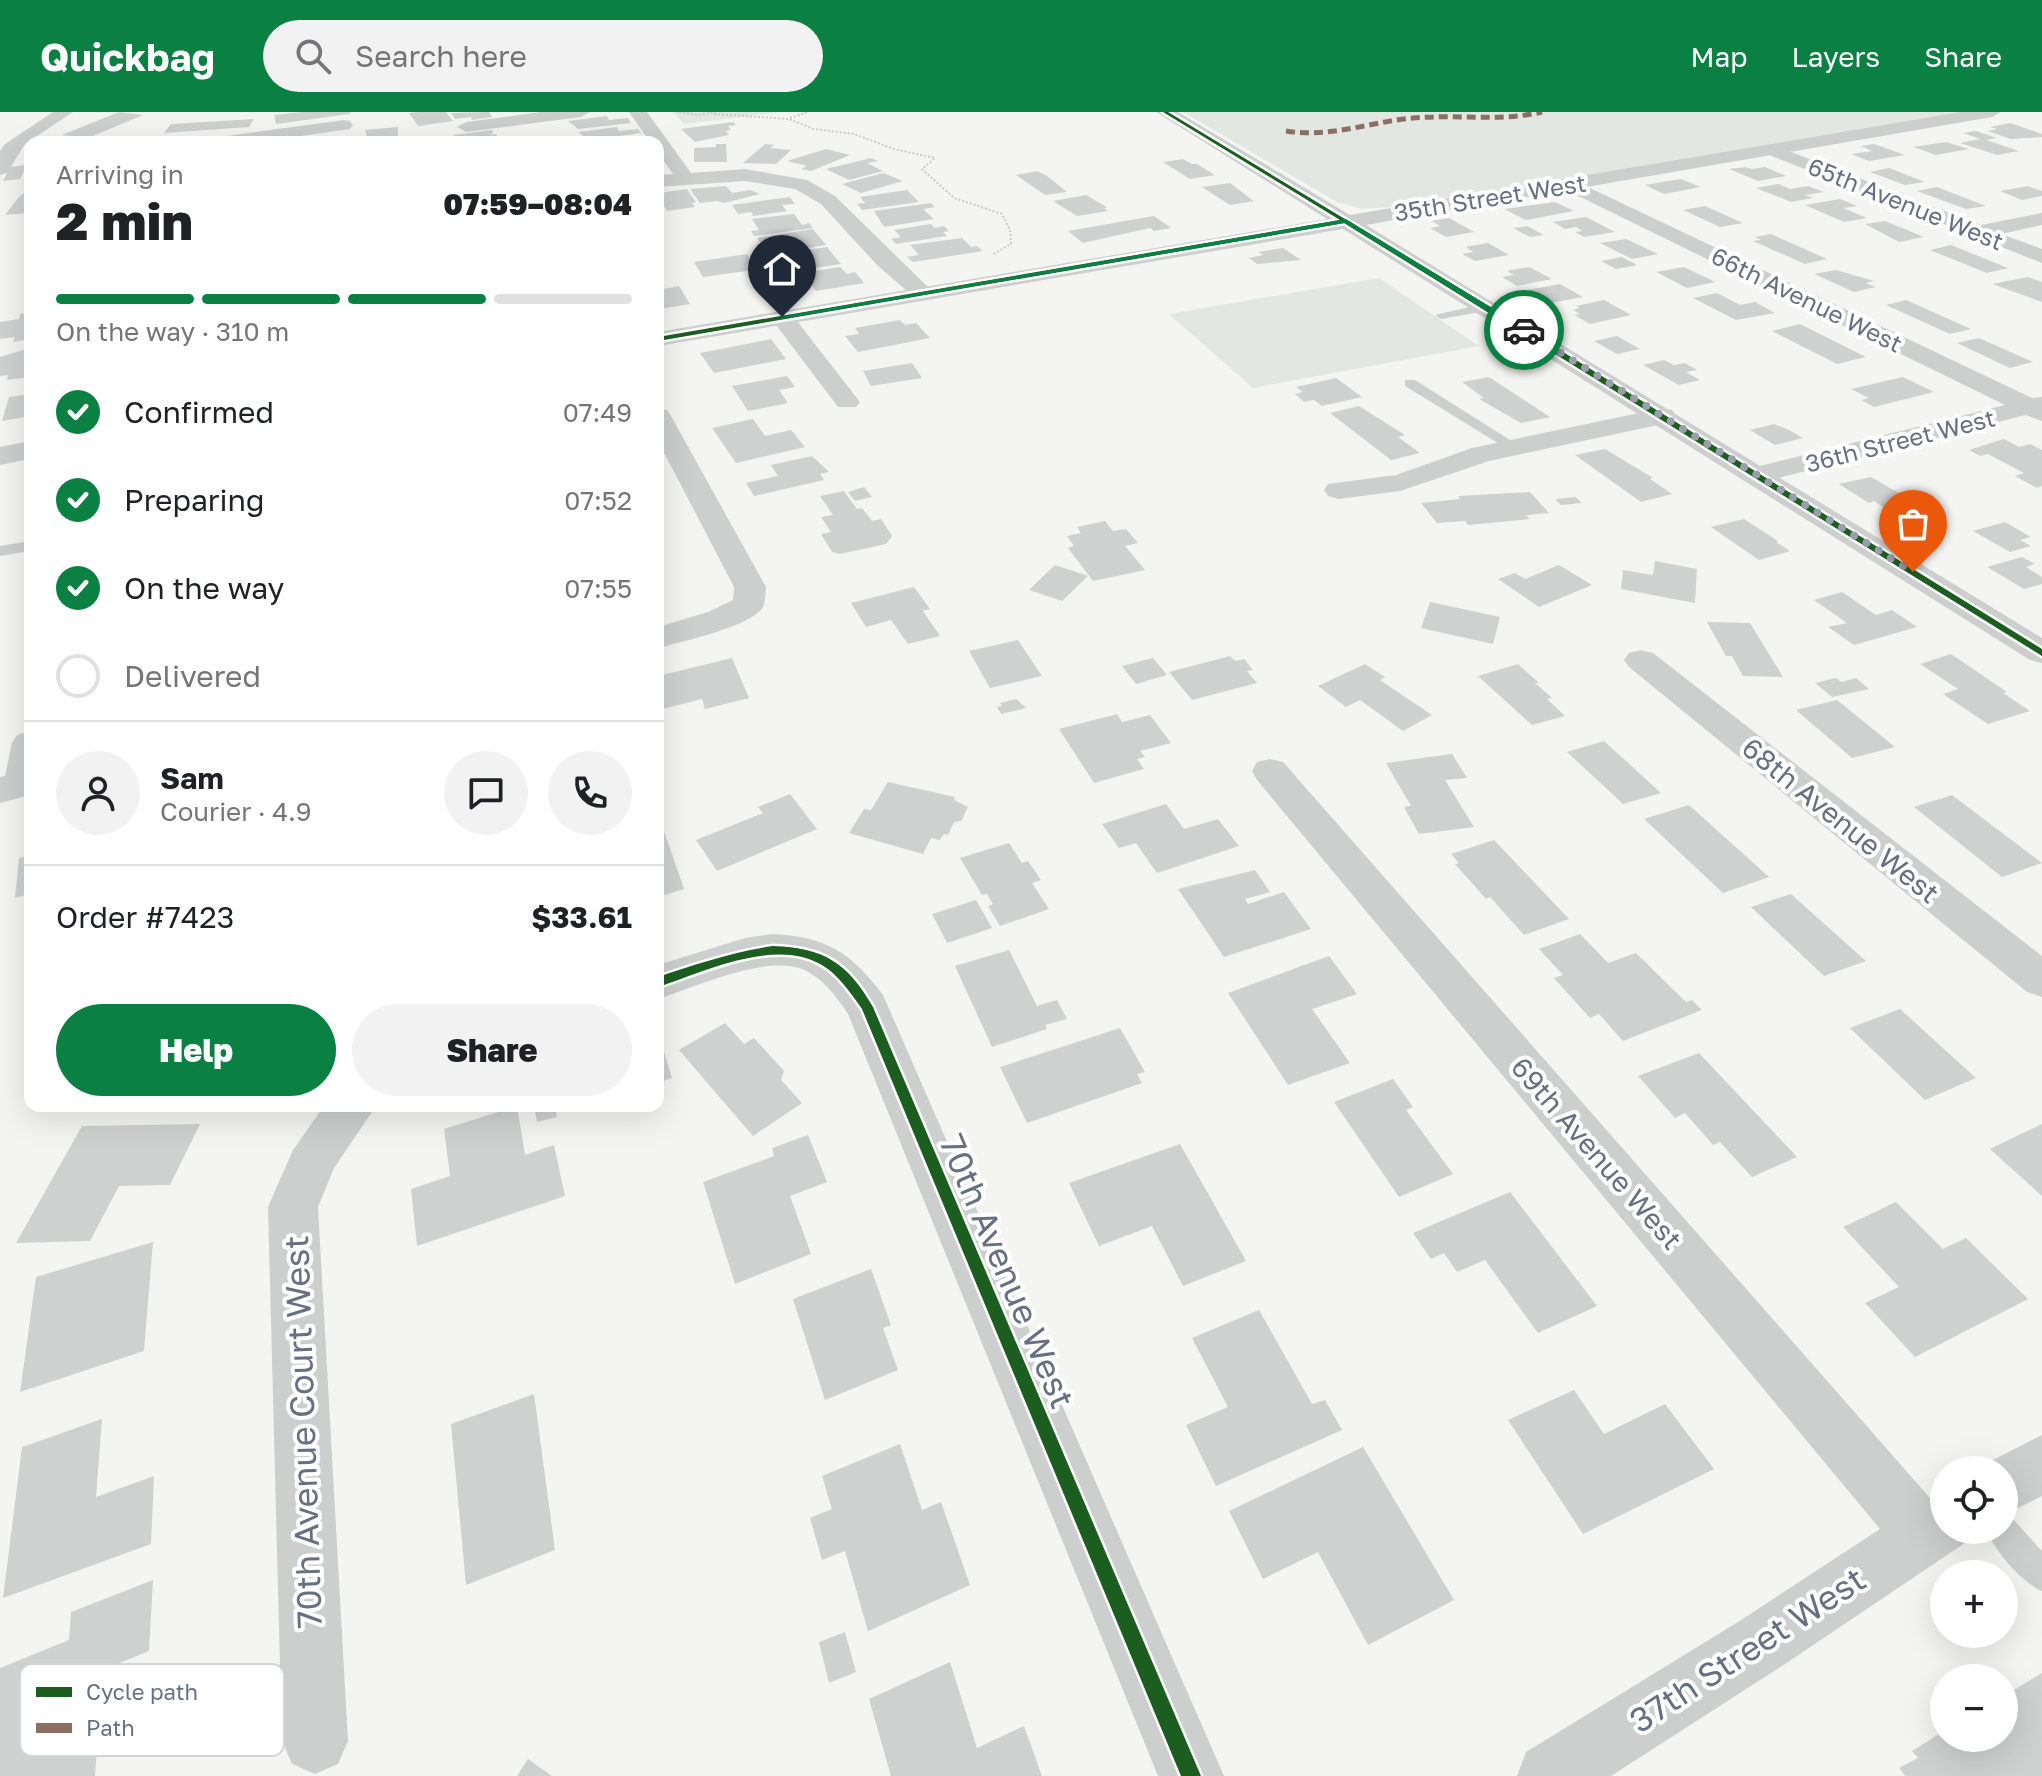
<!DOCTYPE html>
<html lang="en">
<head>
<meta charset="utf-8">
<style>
  body { margin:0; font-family:"Golos Text",sans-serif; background:#f2f2f2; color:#202124; height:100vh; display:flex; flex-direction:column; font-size:30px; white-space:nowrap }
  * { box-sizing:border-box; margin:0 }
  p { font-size:26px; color:#757577 }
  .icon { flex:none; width:44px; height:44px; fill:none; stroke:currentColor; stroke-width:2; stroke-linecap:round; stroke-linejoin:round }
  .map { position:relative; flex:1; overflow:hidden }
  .sheet { position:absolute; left:24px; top:24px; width:640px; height:976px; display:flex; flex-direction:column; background:#fff; border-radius:16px; box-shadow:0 8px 32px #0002 }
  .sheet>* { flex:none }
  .buttons { position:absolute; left:1930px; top:1344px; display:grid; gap:16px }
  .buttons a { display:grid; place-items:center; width:88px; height:88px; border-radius:50%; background:#fff; box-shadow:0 8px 32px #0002; font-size:40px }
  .pin { position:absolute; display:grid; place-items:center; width:68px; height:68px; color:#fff; margin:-82px -34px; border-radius:50% 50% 50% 0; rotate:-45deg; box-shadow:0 0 8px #0007 }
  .pin .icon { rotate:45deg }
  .courier { position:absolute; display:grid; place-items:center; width:80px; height:80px; margin:-40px; border:6px solid #0b8043; border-radius:50%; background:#fff; color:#222; box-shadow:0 2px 10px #0007 }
  .overview em { font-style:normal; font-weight:800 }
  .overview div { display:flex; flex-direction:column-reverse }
  .overview { display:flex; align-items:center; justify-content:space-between; height:136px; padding:0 32px }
  h1 { font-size:52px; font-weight:800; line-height:60px }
  .bar { display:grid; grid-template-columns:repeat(4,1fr); gap:12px 8px; align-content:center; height:96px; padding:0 32px }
  .bar i { height:10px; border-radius:6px; background:#e0e0e0 }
  .bar .selected { background:#0b8043 }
  .bar p { grid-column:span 4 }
  .line { display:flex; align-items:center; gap:20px; padding:0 32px; border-top:2px solid #e0e0e0 }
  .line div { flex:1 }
  .round { display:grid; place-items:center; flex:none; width:84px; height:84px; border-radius:42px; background:#f2f2f2 }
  ol { padding:0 32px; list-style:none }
  li { display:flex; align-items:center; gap:24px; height:88px }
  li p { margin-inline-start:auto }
  li .icon { padding:8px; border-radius:50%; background:#0b8043; color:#fff; stroke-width:4 }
  li:last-child { color:#757577 }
  li i { width:44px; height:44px; border:4px solid #e0e0e0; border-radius:50% }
  .cta { display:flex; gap:16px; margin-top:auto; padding:16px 32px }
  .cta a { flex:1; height:92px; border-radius:48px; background:#0b8043; color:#fff; font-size:32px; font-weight:800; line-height:92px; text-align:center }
  .cta a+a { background:#f2f2f2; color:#202124 }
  header { display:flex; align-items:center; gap:48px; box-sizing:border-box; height:112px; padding:0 40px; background:#0b8043; color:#fff }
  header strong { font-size:38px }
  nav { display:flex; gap:44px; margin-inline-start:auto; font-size:28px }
  .search { width:560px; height:72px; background:#f2f2f2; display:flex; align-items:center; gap:20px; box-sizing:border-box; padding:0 28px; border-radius:44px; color:#757577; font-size:30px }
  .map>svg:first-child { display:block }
  .green { fill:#e3e7e1 }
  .building { fill:#cfd0d0 }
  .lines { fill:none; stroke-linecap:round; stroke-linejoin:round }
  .path { stroke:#cacacb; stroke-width:2; stroke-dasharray:2 2; stroke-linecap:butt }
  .service { fill:#cdcece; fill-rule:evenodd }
  .minor { fill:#cdcece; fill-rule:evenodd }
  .tertiary { fill:#cdcece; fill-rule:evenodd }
  .quiet { stroke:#8d6e63; stroke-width:5; stroke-dasharray:9 5; stroke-linecap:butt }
  .cycleway-casing { stroke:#fff; stroke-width:5 }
  .cycleway { fill:#1b5e20; fill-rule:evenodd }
  .route { fill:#0b8043 }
  .done { stroke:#989eaa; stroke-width:8; stroke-dasharray:0 14.4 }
  .labels { text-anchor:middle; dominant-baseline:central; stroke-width:8; stroke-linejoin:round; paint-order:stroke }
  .far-street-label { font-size:24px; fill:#667082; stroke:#fff }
  .street-label { font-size:28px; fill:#667082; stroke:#fff }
  .near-street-label { font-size:34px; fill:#667082; stroke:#fff }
  .key { fill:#fff; stroke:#d1d4da; stroke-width:2 }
  .key-label { font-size:22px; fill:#667082 }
</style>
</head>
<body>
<header>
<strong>Quickbag</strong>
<div class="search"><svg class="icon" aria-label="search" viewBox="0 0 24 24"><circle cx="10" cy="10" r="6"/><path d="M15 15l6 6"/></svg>Search here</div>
<nav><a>Map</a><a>Layers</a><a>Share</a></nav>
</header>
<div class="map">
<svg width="2042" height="1664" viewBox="0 0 2042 1664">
  <rect width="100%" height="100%" fill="#f4f4f3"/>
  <path class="green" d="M673 0H782L684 12Z
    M1183 0H1959L1403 94 1362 97 1337 90Z
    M1379 166 1479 234 1253 276 1169 202Z"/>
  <path class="building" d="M119 0 143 3 88 26 62 23Z
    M302 0H350V2L276 12 274 3Z
    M419 0H446L453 9 418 14 409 1Z
    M489 0 492 5 472 8 471 5 455 7 451 1Z
    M607 4 609 8 628 6 631 11 578 17 568 9Z
    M254 7 249 15 164 21 171 12Z
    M733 10 736 13 728 14 731 18 726 19 729 23 695 30 681 17Z
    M2010 11 2042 22V25L2011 27 1987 19 1997 17 1990 15Z
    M398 15V24H403L404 27H398V30H368L365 18Z
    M617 15 619 19 638 17 641 21 589 28 578 20Z
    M492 18 493 21 489 23 496 22 499 27 456 30 453 23Z
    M1976 19 1997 26 1986 28 2019 39 1997 43 1960 31 1980 27 1963 21Z
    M1946 30 1969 37 1936 43 1913 35Z
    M716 32H726L727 50H694V36L716 35Z
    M765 32 774 33 770 36 791 38 776 52 743 51Z
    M1874 32 1905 43 1869 49 1851 42 1872 39 1861 34Z
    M826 37 850 43 811 59 801 57 807 54 787 49Z
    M871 46 878 49 867 51 883 59 849 68 826 57Z
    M1183 47 1192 52H1197L1215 63 1190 67 1163 50Z
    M27 53 20 67 3 69 10 55Z
    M1745 55 1752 57 1765 55 1786 64 1758 69 1729 57Z
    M1889 56 1925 70 1905 73 1870 60Z
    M1037 59 1047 64 1067 80 1045 83 1016 63Z
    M883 61 903 69 861 81 842 72Z
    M1681 67 1701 75 1664 82 1645 73Z
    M1230 71 1254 89 1230 93 1202 75Z
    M1778 72 1790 77 1808 74 1824 80 1805 83 1813 86 1791 90 1756 76Z
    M726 74 732 81 750 78 760 82 724 91 717 89 700 91 690 77Z
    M2028 74 2042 79V84L2022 88 2000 79Z
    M1937 75 1986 94 1966 97 1917 79Z
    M30 76V101L5 103 18 86Z
    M687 77 696 90 692 91 695 95 667 99 658 85 659 81Z
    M907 78 919 90 862 98 857 92 865 91 860 85Z
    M1086 83 1107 95 1104 96 1108 99 1077 104 1053 89Z
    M790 85 795 92 782 93 787 99 753 104 751 100 738 102 732 93Z
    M1840 87 1857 94 1843 96 1867 106 1844 110 1805 93Z
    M1555 90 1574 99 1526 108 1504 97Z
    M931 91 935 95 923 97 934 107 884 115 874 99Z
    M1705 94 1743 111 1720 115 1683 98Z
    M794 102 802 113 809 111 813 116 754 124 751 119 759 118 752 107Z
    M1154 104 1171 116 1154 119 1150 116 1083 131 1068 119Z
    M1586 105 1615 120 1584 125 1575 120 1583 119 1576 115 1565 117 1553 110Z
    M1449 106 1474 120 1446 125 1430 116 1440 114 1432 109Z
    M1885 109 1924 125 1899 130 1865 112Z
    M931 112 934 116 944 114 949 119 943 120 947 124 896 132 891 127 901 125 894 118Z
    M1527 114 1544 123 1530 125 1513 116Z
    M813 117 826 133 769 142 757 126Z
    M1771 122 1827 147 1805 152 1753 129 1761 128 1755 125Z
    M962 126 971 135 977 134 983 139 913 150 907 145 919 143 910 133Z
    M1626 127 1658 142 1632 147 1600 131Z
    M1488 131 1509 143 1475 149 1462 142 1473 140 1466 135Z
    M1951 133 2008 156 1987 161 1930 138Z
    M827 135 841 152 783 161 778 156 789 154 780 142Z
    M1283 136 1301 148 1257 152 1249 146 1263 143 1258 140Z
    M747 142 752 150 763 149 767 156 703 165 694 150Z
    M1622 145 1637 153 1616 157 1601 149Z
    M840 155 847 162 855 160 864 171 816 179 802 161Z
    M1529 155 1552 167 1517 174 1502 165 1514 163 1507 159Z
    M1684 155 1715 170 1687 176 1656 160Z
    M1836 158 1874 169 1865 171 1876 175 1854 180 1814 162Z
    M2028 165 2042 170V190L1992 172Z
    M1560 172 1583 185 1550 191 1527 178Z
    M679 174 690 192 660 197 658 178Z
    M1717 181 1740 193 1755 190 1775 201 1736 208 1693 186Z
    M1604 188 1631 203 1590 212 1574 203 1580 202 1573 198 1580 196 1576 194Z
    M1906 188 1971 217 1950 222 1886 193Z
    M30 201V227L13 230 15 225 0 227V210L19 207 20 202Z
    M900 208 905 213 916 211 930 226 858 240 845 224 859 222 855 216Z
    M1800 212 1866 245 1837 252 1772 219Z
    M1617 224 1640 237 1617 242 1594 229Z
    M1979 226 2033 250 2010 256 1957 231Z
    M771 227 786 247 714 261 700 241Z
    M30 236V265L7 268 8 263 0 264V245Z
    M1664 248 1674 253 1685 251 1697 258 1686 260 1700 268 1679 273 1643 253Z
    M912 251 922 266 871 274 863 259Z
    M787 264 795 275 779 278 788 291 748 299 732 274Z
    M1489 265 1550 305 1521 311 1479 287 1484 286 1462 270Z
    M1903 265 1934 280 1874 295 1861 288 1869 286 1851 277Z
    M1336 266 1362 285 1322 294 1314 288 1304 290 1295 282 1303 280 1296 275Z
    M30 282V309L24 310 25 305 2 309 9 285Z
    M1359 294 1405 323 1398 325 1420 341 1391 348 1330 301Z
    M753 307 765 324 791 318 805 335 736 351 712 316Z
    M1774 312 1789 318 1803 326 1775 333 1750 318Z
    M2004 327 2019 335 2030 332 2042 338V374L2037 376 2015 364 2024 361 1988 342 1980 344 1969 338Z
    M1605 337 1653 366 1650 367 1672 382 1641 390 1575 343Z
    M812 344 829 360 820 362 824 368 754 384 746 371 778 364 771 353Z
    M1871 365 1914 390 1886 397 1874 389 1869 391 1839 372Z
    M864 375 872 385 855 389 848 380Z
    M844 379 857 397 862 396 872 409 881 407 892 424 886 432 840 442 832 440 821 422 831 420 821 405 833 403 820 384Z
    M1530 380 1549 401 1526 403 1530 407 1468 413 1465 409 1437 411 1421 391 1460 387 1458 384Z
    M1576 385 1582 391 1561 393 1555 387Z
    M1924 399 1941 409 1923 414 1907 404Z
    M1744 407 1778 429 1776 430 1790 439 1759 448 1711 415Z
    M1105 409 1113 419 1126 417 1138 431 1125 434 1145 458 1093 469 1068 436 1074 434 1067 424 1081 421 1077 415Z
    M2005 410 2031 425 2020 428 2031 434 2010 440 1973 419Z
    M2022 445 2035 452 2026 455 2042 465V472L2024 477 1987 455Z
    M1655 449 1697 457 1695 491 1621 477 1623 458 1653 463Z
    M1055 453 1088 464 1062 489 1029 478Z
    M1559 453 1592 473 1539 495 1498 467 1515 461 1525 467Z
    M914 475 930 497 923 499 940 524 908 532 891 508 866 515 851 491Z
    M1842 480 1876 503 1892 498 1917 515 1854 533 1828 515 1847 511 1814 488Z
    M1430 490 1500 505 1493 532 1421 516Z
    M1707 510 1750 511 1783 565 1743 564 1732 544H1726Z
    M1018 528 1042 564 990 576 969 539Z
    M1951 542 2007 580 2003 581 2030 599 1988 612 1943 582 1958 577 1920 552Z
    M1230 544 1235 549 1244 547 1253 558 1247 559 1257 571 1192 588 1169 560Z
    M732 546 749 586 705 597 702 587 658 598V564Z
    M1153 546 1167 563 1136 572 1122 554Z
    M1365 552 1385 565 1380 568 1432 603 1403 619 1360 588 1346 595 1318 574Z
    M1518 552 1539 571H1535L1552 586 1547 587 1565 604 1532 613 1478 564Z
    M1836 566 1841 570 1856 566 1869 577 1832 585 1815 571Z
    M1016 587 1026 596 1001 602 997 595 1002 594 1000 591Z
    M1837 588 1895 635 1852 646 1796 598Z
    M1117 602 1122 610 1150 603 1171 631 1140 639 1145 645 1137 647 1144 657 1094 671 1059 617Z
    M1604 629 1661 681 1623 692 1567 640Z
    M1452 642 1467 666 1445 668 1474 715 1419 722 1404 695 1411 694 1386 651Z
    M888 670 955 685 954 688 968 695 961 709 954 710 948 723 944 722 940 728 931 726 923 742 849 721 864 697 871 698Z
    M790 682 817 717 717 759 696 728 763 701 758 695Z
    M1952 683 2042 751 2002 765 1914 695Z
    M1166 692 1184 717 1218 707 1239 734 1157 761 1136 731 1119 736 1102 712Z
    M1689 693 1769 765 1723 781 1644 707Z
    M658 702 684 777 658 785Z
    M1494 728 1569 807 1524 823 1490 785 1486 787 1455 752 1459 751 1451 742Z
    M1009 731 1022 751 1028 749 1041 768 1032 771 1049 797 1000 814 988 794 993 792 987 782 982 783 960 746Z
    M30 743V782L15 786 19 746Z
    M1255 758 1270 780 1245 787 1248 792 1284 780 1311 817 1224 845 1178 777Z
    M1791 782 1866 849 1824 864 1751 795Z
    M976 788 992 816 947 831 932 802Z
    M1580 822 1608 851 1636 841 1686 890 1692 888 1702 898 1623 929 1599 902 1590 906 1554 866 1563 863 1539 837Z
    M1009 838 1037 894 1057 888 1067 907 1045 913 1047 917 992 935 955 854Z
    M1329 844 1357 882 1312 897 1350 951 1288 973 1228 881Z
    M1900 897 1976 966 1925 988 1850 916Z
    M725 911 744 932 754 926 784 959 781 968 802 991 753 1024 679 938Z
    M1120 916 1145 960 1137 962 1142 971 1027 1011 1000 955Z
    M661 929 672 966 658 971V930Z
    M1699 941 1797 1045 1752 1065 1720 1030 1713 1033 1685 1001 1675 1006 1638 964Z
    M1393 967 1413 995 1406 998 1453 1062 1399 1085 1334 990Z
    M517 994 525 1043 554 1033 565 1084 417 1134 411 1077 450 1064 444 1017Z
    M534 994H555L557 1005 537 1010Z
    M200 1012 170 1073 119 1074 90 1129 16 1131 82 1014Z
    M2042 1012V1084L1990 1037Z
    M808 1023 827 1070 790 1084 811 1142 735 1172 703 1070 774 1044 772 1036Z
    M1180 1032 1246 1149 1183 1174 1152 1114 1099 1134 1069 1071Z
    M1510 1080 1597 1194 1538 1221 1485 1148 1457 1160 1444 1141 1431 1147 1413 1121Z
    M1896 1090 1943 1137 1966 1126 2028 1187 1915 1245 1865 1191 1899 1175 1843 1115Z
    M153 1130 144 1239 20 1280 36 1165Z
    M871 1157 891 1213 883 1216 898 1258 825 1288 793 1187Z
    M1259 1198 1312 1292 1325 1288 1342 1318 1216 1374 1186 1313 1228 1295 1192 1226Z
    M1574 1278 1604 1322 1665 1292 1714 1357 1583 1422 1508 1308Z
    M534 1282 555 1438 466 1473 451 1312Z
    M102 1307 96 1385 154 1364 151 1432 3 1486 22 1335Z
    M900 1332 922 1398 941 1390 970 1473 868 1519 845 1439 822 1448 810 1406 832 1397 822 1364Z
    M1363 1335 1454 1488 1368 1533 1318 1440 1263 1467 1229 1399Z
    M153 1468 149 1539 102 1558 95 1664H0V1556L69 1528 71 1500Z
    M845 1520 856 1560 829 1571 819 1530Z
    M950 1550 977 1636 1024 1614 1042 1664H891L869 1587Z
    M2042 1561V1664H1905L1899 1656 1918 1646 1912 1639 1944 1619V1626H2004V1584Z
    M528 1647 552 1664H517Z"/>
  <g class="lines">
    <path class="path" d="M679 0 699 3 716 0
      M714 2 789 7 813 17 854 22 894 37 935 46 922 57 954 86 1002 102 1010 118 1011 132 992 143
      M790 6 808 0"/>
    <path class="service" d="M1487 191 1493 195 1491 198 1441 207 1435 203Z
      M1405 268H1415L1521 335 1519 338H1509L1405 274Z
      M30 429V439L0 444V434Z
      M2004 1403 2013 1407 2042 1439V1479C2021 1470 1995 1439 1986 1418H2004Z"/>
    <path class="minor" d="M53 0H73L25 32 7 61 0 63V39L5 32Z
      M541 0H590L581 5 466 20 457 15 466 10Z
      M629 0H647L691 61 745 57 807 68 835 84 933 180 930 185H914L877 153 821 92 795 77 745 69 658 75V63L673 62 658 41V30H650Z
      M344 8 350 9 353 13 350 17 258 30H210L219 25Z
      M1770 32 1981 113 2042 101V113L2001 122 2042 137V151L1764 41 1761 37Z
      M1571 67 2032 286 2042 285V309L2026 303 1758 371 1748 369 1744 363 1748 357 2005 293 1564 77 1561 73Z
      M782 198 790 200 856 285 860 290 856 295H838L770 205 774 200Z
      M658 296 667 298 671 304 766 475C765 483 766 493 760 499 740 517 684 529 658 536V515L708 500 733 488 734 475 658 329Z
      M1663 296 1672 298 1676 304 1672 310 1489 349 1400 379 1338 387 1328 384 1324 378 1328 372 1396 363 1472 336Z
      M1641 538 1653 541 2042 844V885L2027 880 1629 555 1624 548 1629 541Z
      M30 619V683L0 691V665L5 664 12 631 17 623Z
      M1270 647 1283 650 1930 1386 1944 1380V1418H1970L1965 1431 1782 1554 1611 1664H1517L1526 1640 1738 1510 1880 1417 1257 668 1252 659 1257 650Z
      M773 822C826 825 851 840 883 883L1224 1664H1158L848 902C837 886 827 871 810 861 773 838 696 875 658 887V853L745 826Z
      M324 994H376L334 1056 318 1095 348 1629 338 1652 315 1662 292 1652 282 1629 268 1095 293 1038Z
      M2042 1323V1384L2004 1403V1358H1981L1983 1353Z"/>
    <path class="tertiary" d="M1156 0H1178L1350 103 1960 0H2001L1992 5 1366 113 2042 526V551L2030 548 1343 117 658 234V220L1327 107Z
      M30 329V347L0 353V335Z"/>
    <path class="quiet" d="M1286 19C1330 26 1370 10 1413 6 1457 2 1499 10 1542 0"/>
    <defs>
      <path id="cycleway" d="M1163 0H1168L1489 194 2042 537V544L1344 111 658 229V225L1340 108Z
        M773 834C824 836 847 850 873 895L1201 1664H1181L862 897C850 880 838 862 820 852 774 826 703 860 658 875V865C696 852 733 840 773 834Z"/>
    </defs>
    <use href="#cycleway" class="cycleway-casing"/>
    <use href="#cycleway" class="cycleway"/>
  </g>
  <path class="route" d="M1346 107 1528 218 1521 220 1345 111 782 207 778 205Z"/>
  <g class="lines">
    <path class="done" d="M1524 218 1913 460"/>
  </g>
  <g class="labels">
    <g class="far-street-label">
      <text transform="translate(1490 85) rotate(-9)">35th Street West</text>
      <text transform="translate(1906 91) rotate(22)">65th Avenue West</text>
      <text transform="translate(1807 187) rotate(26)">66th Avenue West</text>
      <text transform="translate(1900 328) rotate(-14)">36th Street West</text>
    </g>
    <g class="street-label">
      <text transform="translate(1841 708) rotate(39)">68th Avenue West</text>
      <text transform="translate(1597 1041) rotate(49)">69th Avenue West</text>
    </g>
    <g class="near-street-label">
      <text transform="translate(1008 1159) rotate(67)">70th Avenue West</text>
      <text transform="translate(302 1320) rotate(-92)">70th Avenue Court West</text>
      <text transform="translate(1747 1537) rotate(-33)">37th Street West</text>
    </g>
  </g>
  <rect x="20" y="1552" width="264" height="92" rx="12" class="key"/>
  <rect x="36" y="1575" width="36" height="10" fill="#1b5e20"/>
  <rect x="36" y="1611" width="36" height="10" fill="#8d6e63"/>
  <g class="key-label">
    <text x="86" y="1588">Cycle path</text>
    <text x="86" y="1624">Path</text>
  </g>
</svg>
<div class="buttons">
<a><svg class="icon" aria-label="locate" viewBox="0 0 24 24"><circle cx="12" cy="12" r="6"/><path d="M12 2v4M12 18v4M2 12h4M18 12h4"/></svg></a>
<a>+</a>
<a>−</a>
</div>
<div class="pin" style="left:1913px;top:460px;background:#ea580c"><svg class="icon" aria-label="bag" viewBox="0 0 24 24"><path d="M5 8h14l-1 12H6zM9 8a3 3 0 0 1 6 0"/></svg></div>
<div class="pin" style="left:782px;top:205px;background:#1f2937"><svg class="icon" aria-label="home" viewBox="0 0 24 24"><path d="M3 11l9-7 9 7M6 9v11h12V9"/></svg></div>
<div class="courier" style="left:1524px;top:218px"><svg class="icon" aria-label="car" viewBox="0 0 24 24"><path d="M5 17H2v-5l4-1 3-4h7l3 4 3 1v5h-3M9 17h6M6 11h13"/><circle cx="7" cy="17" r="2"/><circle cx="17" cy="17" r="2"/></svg></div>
<section class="sheet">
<div class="overview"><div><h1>2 min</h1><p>Arriving in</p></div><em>07:59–08:04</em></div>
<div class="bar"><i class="selected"></i><i class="selected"></i><i class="selected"></i><i></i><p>On the way · 310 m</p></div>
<ol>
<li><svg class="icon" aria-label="check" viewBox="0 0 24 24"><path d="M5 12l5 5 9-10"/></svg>Confirmed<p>07:49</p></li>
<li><svg class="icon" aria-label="check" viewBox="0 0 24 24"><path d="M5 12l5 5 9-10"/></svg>Preparing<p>07:52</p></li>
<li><svg class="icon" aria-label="check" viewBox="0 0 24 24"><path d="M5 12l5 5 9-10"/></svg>On the way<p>07:55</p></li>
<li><i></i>Delivered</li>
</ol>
<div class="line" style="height:144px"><a class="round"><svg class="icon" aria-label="person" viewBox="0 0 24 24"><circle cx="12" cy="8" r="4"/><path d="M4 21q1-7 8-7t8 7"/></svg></a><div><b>Sam</b><p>Courier · 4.9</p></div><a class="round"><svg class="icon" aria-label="chat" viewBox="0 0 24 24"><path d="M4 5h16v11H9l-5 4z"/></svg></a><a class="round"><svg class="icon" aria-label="phone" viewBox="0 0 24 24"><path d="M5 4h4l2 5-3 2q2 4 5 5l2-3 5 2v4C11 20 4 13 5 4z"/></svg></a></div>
<div class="line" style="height:104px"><div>Order #7423</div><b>$33.61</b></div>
<div class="cta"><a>Help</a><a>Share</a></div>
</section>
</div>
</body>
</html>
